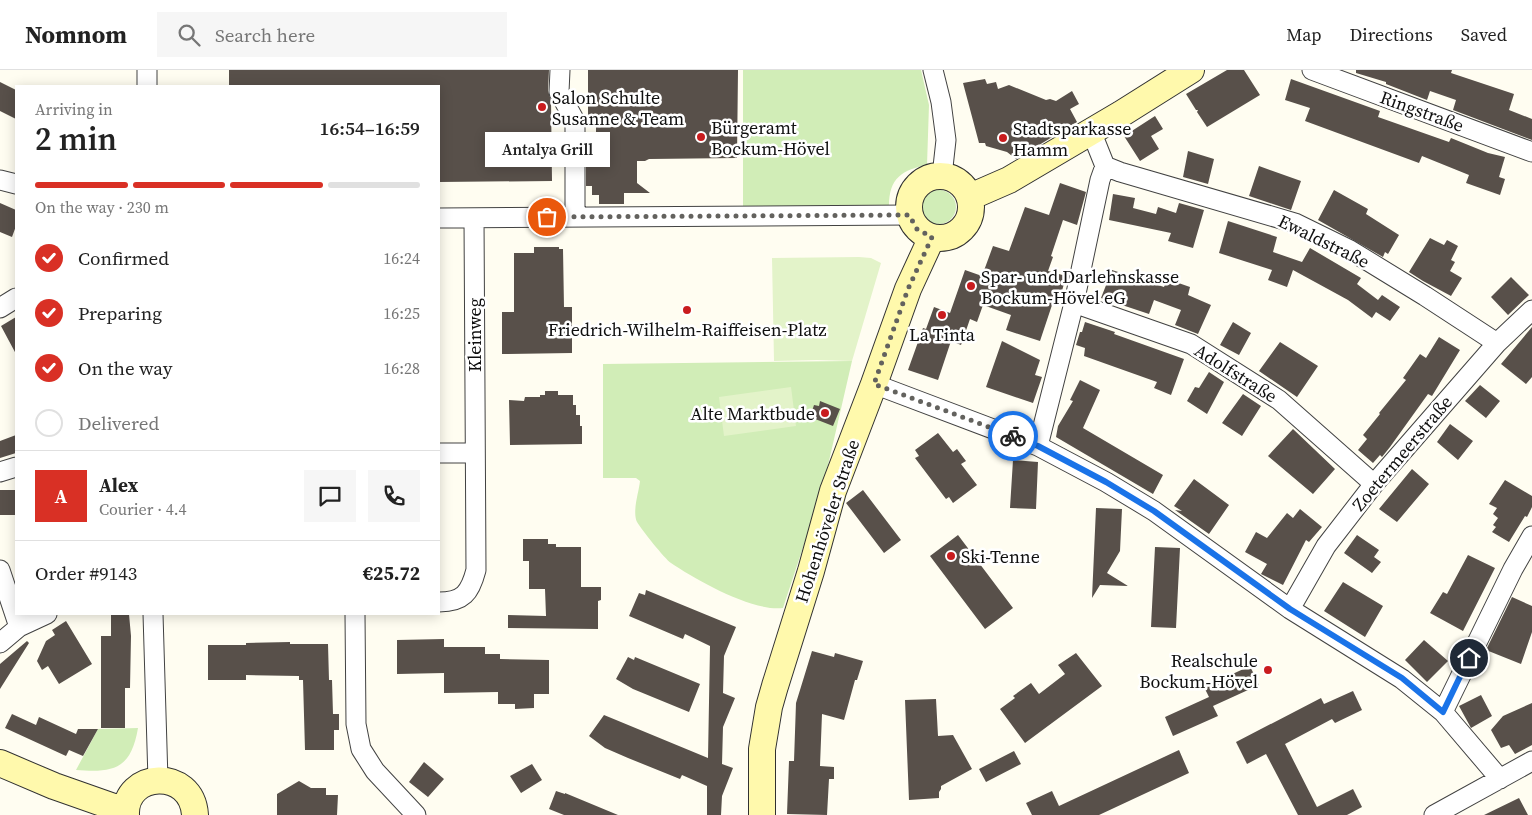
<!DOCTYPE html>
<html lang="en">
<head>
<meta charset="utf-8">
<style>
  body { margin:0; font-family:"Source Serif 4",serif; background:#f6f6f6; color:#222; height:100vh; display:flex; flex-direction:column; font-size:19px; white-space:nowrap }
  * { box-sizing:border-box; margin:0 }
  p { font-size:16px; color:#767676 }
  .icon { flex:none; width:28px; height:28px; fill:none; stroke:currentColor; stroke-width:2; stroke-linecap:round; stroke-linejoin:round }
  .map { position:relative; flex:1; overflow:hidden }
  .side { position:absolute; left:15px; top:15px; width:425px; height:530px; display:flex; flex-direction:column; background:#fff; border-radius:0px; box-shadow:0 2px 12px #0003 }
  .side>* { flex:none }
  .pin { position:absolute; display:grid; place-items:center; width:42px; height:42px; color:#fff; margin:-21px; border:2px solid #fff; border-radius:50%; box-shadow:0 1px 5px #0007 }
  .courier { position:absolute; display:grid; place-items:center; width:50px; height:50px; margin:-25px; border:4px solid #1a73e8; border-radius:50%; background:#fff; color:#222; box-shadow:0 1px 6px #0007 }
  .bubble { position:absolute; height:35px; border-radius:0px; background:#fff; box-shadow:0 2px 12px #0003; font-size:16px; font-weight:600; line-height:35px; text-align:center }
  .headline em { font-style:normal; font-weight:600 }
  .headline div { display:flex; flex-direction:column-reverse }
  .headline { display:flex; align-items:center; justify-content:space-between; height:85px; padding:0 20px }
  h1 { font-size:32px; font-weight:600; line-height:38px }
  .bar { display:grid; grid-template-columns:repeat(4,1fr); gap:8px 5px; align-content:center; height:60px; padding:0 20px }
  .bar i { height:6px; border-radius:4px; background:#e0e0e0 }
  .bar .selected { background:#d93025 }
  .bar p { grid-column:span 4 }
  .line { display:flex; align-items:center; gap:12px; padding:0 20px; border-top:1px solid #e0e0e0 }
  .line div { flex:1 }
  .round { display:grid; place-items:center; flex:none; width:52px; height:52px; border-radius:0px; background:#f6f6f6 }
  ol { padding:0 20px; list-style:none }
  li { display:flex; align-items:center; gap:15px; height:55px }
  li p { margin-inline-start:auto }
  li .icon { padding:5px; border-radius:50%; background:#d93025; color:#fff; stroke-width:4 }
  li:last-child { color:#767676 }
  li i { width:28px; height:28px; border:2px solid #e0e0e0; border-radius:50% }
  header { display:flex; align-items:center; gap:30px; box-sizing:border-box; height:70px; padding:0 25px; background:#fff; border-bottom:1px solid #e0e0e0 }
  header strong { font-size:24px }
  nav { display:flex; gap:28px; margin-inline-start:auto; font-size:18px }
  .search { width:350px; height:45px; background:#f6f6f6; display:flex; align-items:center; gap:12px; box-sizing:border-box; padding:0 18px; border-radius:0px; color:#767676; font-size:19px }
  .map>svg:first-child { display:block }
  .green { fill:#d1edb7 }
  .pitch { fill:#e3f3c9 }
  .building { fill:#58504a }
  .lines { fill:none; stroke-linecap:round; stroke-linejoin:round }
  .street-casing { stroke:#424242; stroke-width:21 }
  .secondary-casing { stroke:#313131; stroke-width:28 }
  .street { stroke:#fff; stroke-width:19 }
  .secondary { stroke:#fff9ac; stroke-width:26 }
  .done { stroke:#63625e; stroke-width:5; stroke-dasharray:0 9 }
  .route { stroke:#1a73e8; stroke-width:6 }
  .poi-dot { fill:#c91c1e; stroke:#fff; stroke-width:2 }
  .labels { text-anchor:middle; dominant-baseline:central; stroke-width:5; stroke-linejoin:round; paint-order:stroke }
  .poi-label { font-size:18px; fill:#0f0f0f; stroke:#fff; text-anchor:start }
  .street-label { font-size:18px; fill:#0f0f0f; stroke:#fff }
</style>
</head>
<body>
<header>
<strong>Nomnom</strong>
<div class="search"><svg class="icon" aria-label="search" viewBox="0 0 24 24"><circle cx="10" cy="10" r="6"/><path d="M15 15l6 6"/></svg>Search here</div>
<nav><a>Map</a><a>Directions</a><a>Saved</a></nav>
</header>
<div class="map">
<svg width="1532" height="745" viewBox="0 0 1532 745">
  <rect width="100%" height="100%" fill="#fffdf1"/>
  <path class="green" d="M743 0H921L929 35 927 95C902 100 889 108 889 136L743 139Z
    M922 137a17 17 0 1 1 34 0a17 17 0 1 1-34 0Z
    M852 291 823 417 783 538C753 542 696 510 671 493 665 489 641 459 637 452 632 441 639 422 640 411L636 408H603V294Z
    M138 658C131 699 114 703 76 700L98 659Z"/>
  <path class="pitch" d="M859 187 871 188 881 193 852 291 817 290 774 291 772 188Z
    M791 317 796 356 724 366 719 327Z"/>
  <path class="building" d="M229 0H549L548 21 551 30 552 111 439 112V16H229Z
    M588 0H738L737 88 649 89 645 91H637V113L650 123H624V134H599V125H592V116H586V82H596V53H588Z
    M1227 0H1244L1260 25 1207 57 1197 42 1198 40H1196L1186 24Z
    M1356 0H1452L1451 3 1514 24 1509 40 1532 49V70L1453 40 1456 30 1430 21 1427 30 1386 14V12L1356 3Z
    M985 9 987 14 996 12 998 19 1009 15 1046 30 1050 29 1056 31 1072 21 1079 34 1070 39 1077 52 1016 89 1007 82 986 76 985 73H979L963 13Z
    M1291 9 1380 41 1378 47 1449 72 1451 68 1488 83 1505 87 1499 107 1505 109 1500 125 1466 113 1469 105 1422 86 1419 93 1305 51 1310 38 1285 30Z
    M0 12 16 20V49L0 41Z
    M1155 46 1163 59 1151 66 1159 79 1140 91 1124 66Z
    M1188 81 1214 89 1208 114 1183 107Z
    M1259 96 1301 111 1291 140 1249 126Z
    M1060 113 1086 122 1077 155 1063 150 1051 186 1053 187 1048 201 1066 206 1062 221 1057 220 1040 271 1006 260 1011 245 983 235 977 252 970 249 961 275 951 271 938 310 908 300 923 258 926 259 934 237 950 243 965 200 982 206 993 176 1009 181 1025 137 1049 145Z
    M1334 120 1368 139 1366 144 1399 165 1388 184 1385 182 1383 187 1318 150Z
    M1113 124 1135 128 1133 138 1156 144 1158 137 1176 143 1179 133 1204 140 1193 178 1168 171 1171 163 1109 150Z
    M0 133 16 140V156L12 167 0 162Z
    M1228 151 1277 167 1273 182 1302 192 1310 178 1361 208 1357 214 1378 230 1382 225 1400 237 1390 251 1376 242 1372 248 1348 230 1293 200 1287 217 1268 210 1272 200 1219 183Z
    M1430 168 1444 175 1447 170 1458 176 1451 190 1455 192 1450 201 1462 208 1451 226 1423 211 1409 202Z
    M534 177H559V179H563L564 237H572V283L502 284V242H514V183H534Z
    M1112 200 1164 217 1167 209 1190 217 1188 225 1211 235 1198 264 1175 255 1181 240 1154 230 1149 244 1101 228Z
    M1511 207 1529 225 1508 245 1491 227Z
    M16 247V284L1 256Z
    M1085 252 1115 262 1114 264 1184 289 1171 325 1154 318 1157 312 1084 286 1085 278 1076 275 1080 262H1082Z
    M1233 252 1251 263 1239 285 1220 275Z
    M1532 257V307L1526 314 1501 294Z
    M1439 267 1460 280 1432 326 1428 324 1390 377 1382 387 1380 385 1373 393 1358 380 1367 369 1363 365 1380 344 1379 343 1406 310 1403 308 1420 284 1426 288Z
    M1002 271 1040 290 1035 305 1042 307 1033 333 986 317Z
    M1280 272 1318 296 1297 327 1259 301Z
    M1209 302 1224 312 1207 344 1187 331 1195 317 1199 318Z
    M1080 310 1100 320 1083 358 1163 405 1153 424 1056 367 1058 356 1073 331 1070 330Z
    M1480 315 1500 331 1486 348 1465 331Z
    M545 321H558V325H573V335H576V345H580V356H582V374L510 375 509 330 524 331 525 327H540V325H545Z
    M1243 324 1261 336 1242 366 1222 353Z
    M820 331 840 339 833 356 810 347 814 335 819 336Z
    M1450 354 1473 371 1458 390 1437 372Z
    M1293 359 1335 399 1313 424 1268 386Z
    M938 363 953 382 957 379 966 391 961 394 977 415 953 433 949 427 946 429 915 388 919 386 915 380Z
    M16 365V383L0 388V371Z
    M1013 390 1038 392 1036 439 1010 438Z
    M1412 399 1429 414 1397 452 1379 439Z
    M1194 409 1229 435 1209 464 1175 440 1182 441 1174 436Z
    M1505 410 1532 426V437L1527 447 1525 446 1509 472 1492 462 1496 457 1493 455 1498 448 1493 444 1497 438 1489 434Z
    M0 420H16V445H0Z
    M863 420 901 470 884 483 846 433Z
    M1096 438 1122 439 1120 481 1107 503 1128 516 1100 515 1092 528Z
    M1300 439 1322 457 1309 472 1306 470 1283 515 1261 504 1267 494 1245 482 1256 462 1267 468 1287 443 1293 448Z
    M958 465 1013 538 985 559 930 486Z
    M1357 465 1379 480 1374 487 1381 492 1372 503 1344 483Z
    M523 469H548V474H556V477H581V517H601V530L598 531V559L508 558V545L546 546 545 519H529V491H523Z
    M1155 477 1180 478 1176 558 1151 557Z
    M1468 485 1495 498 1463 561 1430 543 1443 522 1447 524Z
    M1343 512 1383 536 1365 567 1324 541Z
    M646 520 736 557 724 586 723 623 735 628 723 657 722 694 733 698 722 726 721 745H707V716L682 705 680 709 628 688 605 678 589 666 604 645 708 688 710 576 685 564 683 569 629 546 639 523 645 525Z
    M1512 527 1532 536V562L1521 594 1486 580Z
    M111 544H129L131 566 130 618H125V658H101V566H111Z
    M66 551 92 594 59 614 48 596 42 600 37 591 46 571 55 565 52 560Z
    M444 569V577H485V584H500V589L549 590V624H534V638L515 639V634H498V622L444 623V603L397 604V570Z
    M1424 570 1448 591 1427 612 1405 590Z
    M27 571 29 573 0 619V594Z
    M290 572V574H328L329 610H332L333 644H339V660H334V680H305L303 610H299V606L246 605V610H208V575H246V573Z
    M812 581 834 587 835 583 863 591 857 610H855L844 650 822 644 820 696 834 697V709H829L827 745 787 744 789 691H794L796 633Z
    M1076 583 1102 616 1025 673 1000 639 1015 628 1013 626 1031 613 1039 624 1065 604 1058 595Z
    M628 587 634 590 635 587 700 614 689 642 633 619 616 609Z
    M1250 596 1259 615 1213 636 1218 646 1173 666 1165 647 1209 627 1204 617Z
    M1353 621 1362 640 1335 653 1332 649 1285 674 1317 737 1353 719 1362 737 1347 745H1298L1266 684 1247 694 1236 672 1321 628 1324 634Z
    M1481 625 1492 646 1471 658 1459 636Z
    M936 629 938 666 953 665 972 699 941 716V719L939 722V728L909 730 905 630Z
    M1532 633V675L1515 684 1509 675 1501 678 1491 660 1503 646Z
    M12 644 36 655 39 647 76 664 78 659H98L83 686 69 680 66 686 5 658Z
    M1179 680 1189 703 1099 745H1032L1026 733 1052 721 1059 736Z
    M1014 681 1021 694 986 712 979 699Z
    M424 692 444 709 428 727 409 712Z
    M532 694 542 710 521 723 510 706Z
    M299 711 311 718H326V725H338L337 745H277V724Z
    M556 721 565 724V723L618 745H564L549 739Z
    M1519 728 1528 745H1484Z"/>
  <g class="lines">
    <defs>
      <path id="street" d="M560 0 559 22 575 51V147
        M933 0 941 32 946 70 942 106
        M1312 0 1532 82
        M147 16V0
        M1105 96 1120 102 1295 153 1350 180 1425 226 1497 273
        M0 110 16 114
        M439 148 909 145
        M1074 233 1191 274 1279 330 1374 414
        M0 238 16 228
        M874 314 1038 376 1106 412 1154 441 1290 539 1402 609 1443 642 1500 709
        M1038 376 1074 233 1100 110 1105 96 1091 61
        M439 383H474
        M0 402 16 397
        M0 500 19 557
        M439 532C463 532 470 523 476 500L474 148
        M1290 539 1326 476 1374 414 1497 273 1532 240
        M153 544 158 710
        M355 544 356 654 361 679 375 701 416 745
        M0 573 19 557 47 544
        M1443 642 1513 499 1532 466
        M1434 745 1532 691"/>
      <path id="secondary" d="M909 137a31 31 0 1 1 62 0a31 31 0 1 1-62 0Z
        M970 127 1009 110 1121 44 1191 0
        M0 693 54 716 125 741
        M126 745C124 701 192 697 195 745
        M762 745V679L769 637 775 616 811 501 833 421 874 314 908 219 932 167"/>
    </defs>
    <use href="#street" class="street-casing"/>
    <use href="#secondary" class="secondary-casing"/>
    <use href="#street" class="street"/>
    <use href="#secondary" class="secondary"/>
  </g>
  <g class="lines">
    <path class="done" d="M547 147 909 145 917 159 932 167 908 219 874 314 1013 366"/>
    <path class="route" d="M1013 366 1038 376 1106 412 1154 441 1290 539 1402 608 1443 642 1469 588"/>
  </g>
  <g class="poi-dot">
    <circle cx="542" cy="37" r="5"/>
    <circle cx="701" cy="67" r="5"/>
    <circle cx="1003" cy="68" r="5"/>
    <circle cx="971" cy="216" r="5"/>
    <circle cx="687" cy="240" r="5"/>
    <circle cx="942" cy="245" r="5"/>
    <circle cx="825" cy="343" r="5"/>
    <circle cx="951" cy="486" r="5"/>
    <circle cx="1268" cy="600" r="5"/>
  </g>
  <g class="labels">
    <g class="poi-label">
      <text x="552" y="27">Salon Schulte<tspan x="552" dy="21">Susanne &amp; Team</tspan></text>
      <text x="711" y="57">Bürgeramt<tspan x="711" dy="21">Bockum-Hövel</tspan></text>
      <text x="1013" y="58">Stadtsparkasse<tspan x="1013" dy="21">Hamm</tspan></text>
      <text x="981" y="206">Spar- und Darlehnskasse<tspan x="981" dy="21">Bockum-Hövel eG</tspan></text>
      <text x="687" y="259" text-anchor="middle">Friedrich-Wilhelm-Raiffeisen-Platz</text>
      <text x="942" y="264" text-anchor="middle">La Tinta</text>
      <text x="815" y="343" text-anchor="end">Alte Marktbude</text>
      <text x="961" y="486">Ski-Tenne</text>
      <text x="1258" y="590" text-anchor="end">Realschule<tspan x="1258" dy="21">Bockum-Hövel</tspan></text>
    </g>
    <g class="street-label">
      <text transform="translate(1422 41) rotate(20)">Ringstraße</text>
      <text transform="translate(1324 171) rotate(26)">Ewaldstraße</text>
      <text transform="translate(474 265) rotate(-90)">Kleinweg</text>
      <text transform="translate(1236 303) rotate(32)">Adolfstraße</text>
      <text transform="translate(1402 383) rotate(-50)">Zoetermeerstraße</text>
      <text transform="translate(827 451) rotate(-72)">Hohenhöveler Straße</text>
    </g>
  </g>
</svg>
<div class="pin" style="left:547px;top:147px;background:#ea580c"><svg class="icon" aria-label="bag" viewBox="0 0 24 24"><path d="M5 8h14l-1 12H6zM9 8a3 3 0 0 1 6 0"/></svg></div>
<div class="pin" style="left:1469px;top:588px;background:#1f2937"><svg class="icon" aria-label="home" viewBox="0 0 24 24"><path d="M3 11l9-7 9 7M6 9v11h12V9"/></svg></div>
<div class="courier" style="left:1013px;top:366px"><svg class="icon" aria-label="bike" viewBox="0 0 24 24"><circle cx="6" cy="16" r="4"/><circle cx="18" cy="16" r="4"/><path d="M6 16l4-8h5l3 8M10 8l3 8H6M13 5h3"/></svg></div>
<div class="bubble" style="left:485px;top:62px;width:125px">Antalya Grill</div>
<section class="side">
<div class="headline"><div><h1>2 min</h1><p>Arriving in</p></div><em>16:54–16:59</em></div>
<div class="bar"><i class="selected"></i><i class="selected"></i><i class="selected"></i><i></i><p>On the way · 230 m</p></div>
<ol>
<li><svg class="icon" aria-label="check" viewBox="0 0 24 24"><path d="M5 12l5 5 9-10"/></svg>Confirmed<p>16:24</p></li>
<li><svg class="icon" aria-label="check" viewBox="0 0 24 24"><path d="M5 12l5 5 9-10"/></svg>Preparing<p>16:25</p></li>
<li><svg class="icon" aria-label="check" viewBox="0 0 24 24"><path d="M5 12l5 5 9-10"/></svg>On the way<p>16:28</p></li>
<li><i></i>Delivered</li>
</ol>
<div class="line" style="height:90px"><b class="round" style="background:#d93025;color:#fff">A</b><div><b>Alex</b><p>Courier · 4.4</p></div><a class="round"><svg class="icon" aria-label="chat" viewBox="0 0 24 24"><path d="M4 5h16v11H9l-5 4z"/></svg></a><a class="round"><svg class="icon" aria-label="phone" viewBox="0 0 24 24"><path d="M5 4h4l2 5-3 2q2 4 5 5l2-3 5 2v4C11 20 4 13 5 4z"/></svg></a></div>
<div class="line" style="height:65px"><div>Order #9143</div><b>€25.72</b></div>
</section>
</div>
</body>
</html>
